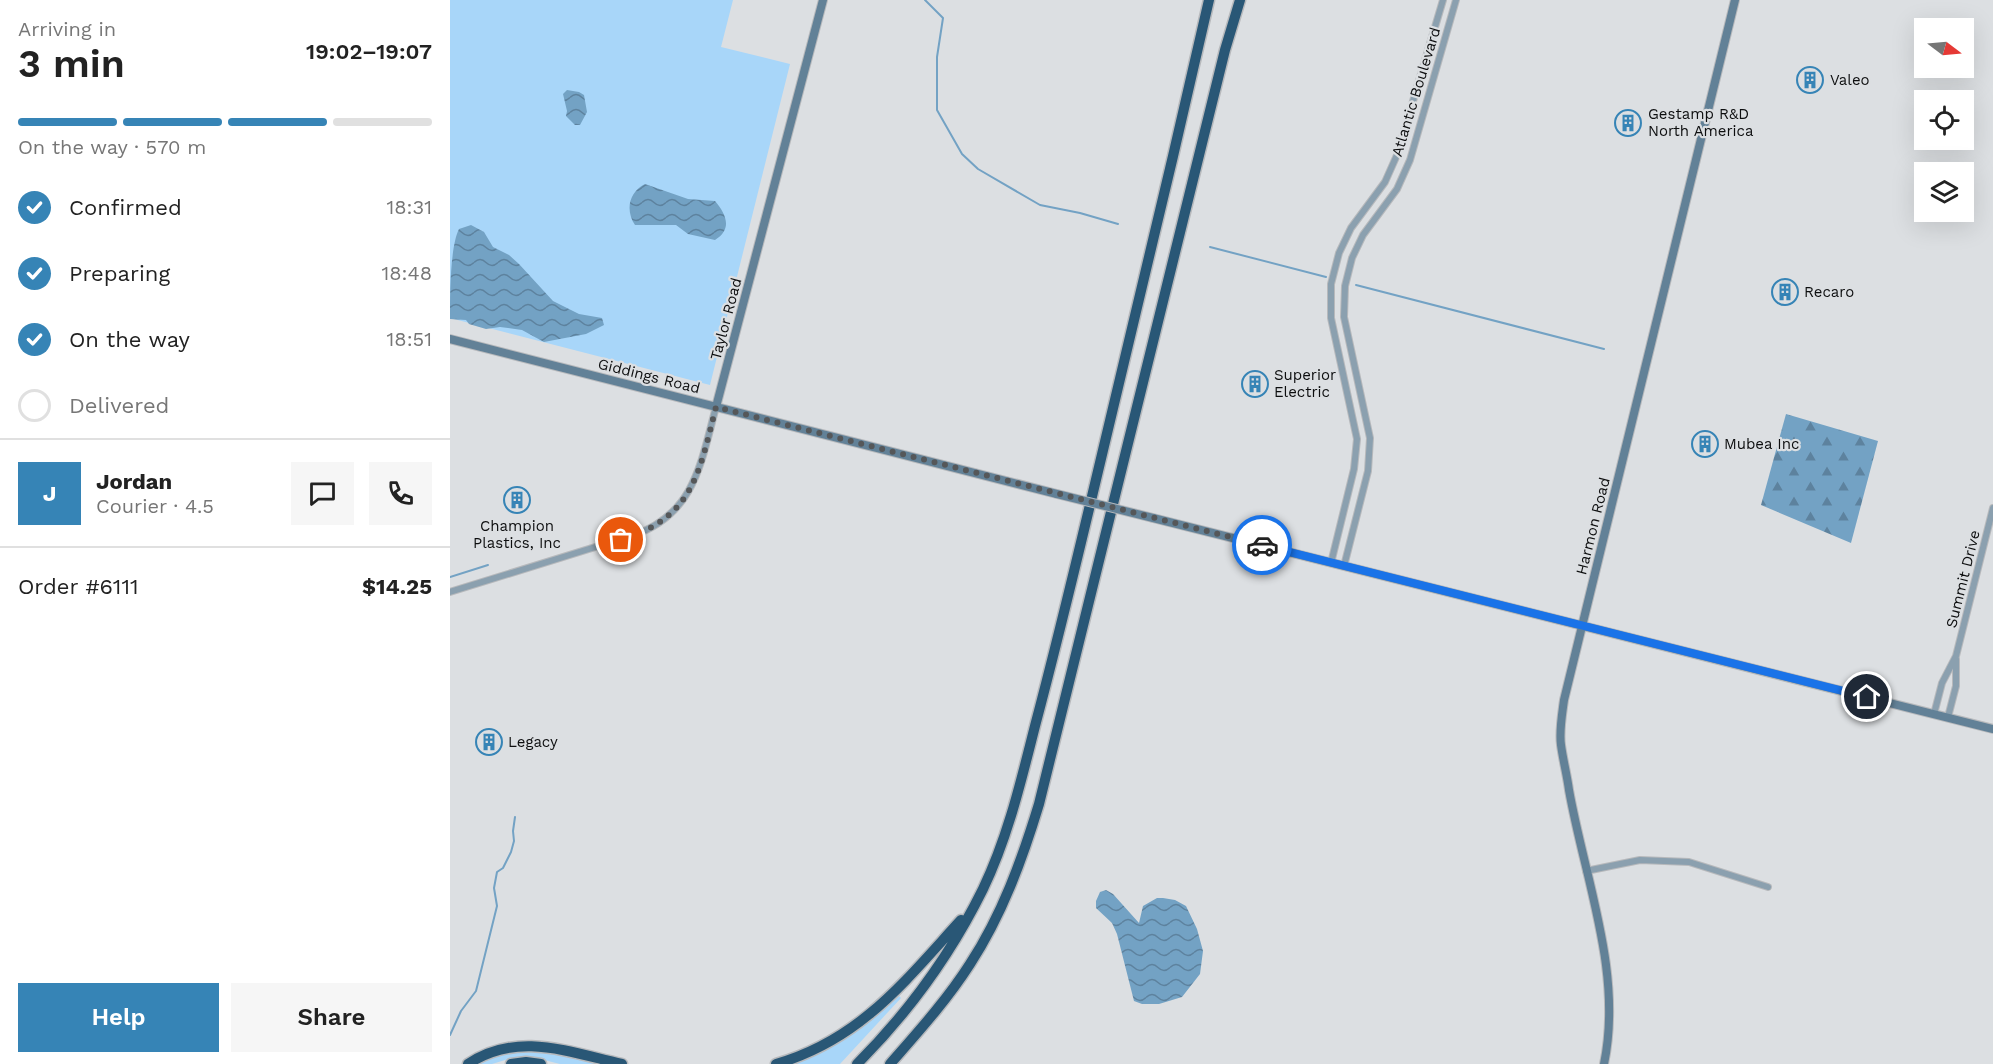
<!DOCTYPE html>
<html lang="en">
<head>
<meta charset="utf-8">
<style>
  body { margin:0; font-family:"Work Sans",sans-serif; background:#f6f6f6; color:#222; height:100vh; display:flex; flex-direction:column; font-size:22px; white-space:nowrap }
  * { box-sizing:border-box; margin:0 }
  p { font-size:20px; color:#767676 }
  .icon { flex:none; width:33px; height:33px; fill:none; stroke:currentColor; stroke-width:2; stroke-linecap:round; stroke-linejoin:round }
  .map { position:relative; flex:1; overflow:hidden }
  .drawer { display:flex; flex-direction:column; background:#fff; width:450px }
  .drawer>* { flex:none }
  .needle { width:39px; rotate:106deg }
  .tools { position:absolute; left:1464px; top:18px; display:grid; gap:12px }
  .tools a { display:grid; place-items:center; width:60px; height:60px; border-radius:0px; background:#fff; box-shadow:0 6px 24px #0002; font-size:30px }
  .pin { position:absolute; display:grid; place-items:center; width:51px; height:51px; color:#fff; margin:-26px; border:3px solid #fff; border-radius:50%; box-shadow:0 2px 6px #0007 }
  .courier { position:absolute; display:grid; place-items:center; width:60px; height:60px; margin:-30px; border:4px solid #1a73e8; border-radius:50%; background:#fff; color:#222; box-shadow:0 2px 8px #0007 }
  .overview em { font-style:normal; font-weight:600 }
  .overview div { display:flex; flex-direction:column-reverse }
  .overview { display:flex; align-items:center; justify-content:space-between; height:102px; padding:0 18px }
  h1 { font-size:39px; font-weight:600; line-height:45px }
  .bar { display:grid; grid-template-columns:repeat(4,1fr); gap:9px 6px; align-content:center; height:72px; padding:0 18px }
  .bar i { height:8px; border-radius:4px; background:#e0e0e0 }
  .bar .active { background:#3684b6 }
  .bar p { grid-column:span 4 }
  .line { display:flex; align-items:center; gap:15px; padding:0 18px; border-top:2px solid #e0e0e0 }
  .line div { flex:1 }
  .round { display:grid; place-items:center; flex:none; width:63px; height:63px; border-radius:0px; background:#f6f6f6 }
  ol { padding:0 18px; list-style:none }
  li { display:flex; align-items:center; gap:18px; height:66px }
  li p { margin-inline-start:auto }
  li .icon { padding:6px; border-radius:50%; background:#3684b6; color:#fff; stroke-width:4 }
  li:last-child { color:#767676 }
  li i { width:33px; height:33px; border:3px solid #e0e0e0; border-radius:50% }
  .action { display:flex; gap:12px; margin-top:auto; padding:12px 18px }
  .action a { flex:1; height:69px; border-radius:0px; background:#3684b6; color:#fff; font-size:24px; font-weight:600; line-height:69px; text-align:center }
  .action a+a { background:#f6f6f6; color:#222 }
  main { display:flex; flex:1; min-height:0 }
  .map>svg:first-child { display:block }
  .grass { fill:#a8d6f9 }
  .forest { fill:url(#forest-firs) }
  .water { fill:url(#water-waves) }
  .lines { fill:none; stroke-linecap:round; stroke-linejoin:round }
  .stream { stroke:#73a2c4; stroke-width:2 }
  .street-casing { stroke:#b7b9bc; stroke-width:8 }
  .secondary-casing { stroke:#b7b9bc; stroke-width:10 }
  .highway-casing { stroke:#b7b9bc; stroke-width:13 }
  .street { stroke:#8ba0af; stroke-width:6 }
  .secondary { stroke:#628197; stroke-width:8 }
  .highway { stroke:#295776; stroke-width:10 }
  .secondary-bridge-casing { stroke:#b7b9bc; stroke-width:10; stroke-linecap:butt }
  .secondary-bridge { stroke:#628197; stroke-width:8 }
  .done { stroke:#555759; stroke-width:6; stroke-dasharray:0 10.8 }
  .route { stroke:#1a73e8; stroke-width:8 }
  .labels { text-anchor:middle; dominant-baseline:central; stroke-width:4.5; stroke-linejoin:round; paint-order:stroke }
  .poi-label { font-size:15px; fill:#0d0e0f; stroke:#dcdfe2; text-anchor:start }
  .street-label { font-size:15px; fill:#0d0e0f; stroke:#dcdfe2 }
</style>
</head>
<body>
<main>
<section class="drawer">
<div class="overview"><div><h1>3 min</h1><p>Arriving in</p></div><em>19:02–19:07</em></div>
<div class="bar"><i class="active"></i><i class="active"></i><i class="active"></i><i></i><p>On the way · 570 m</p></div>
<ol>
<li><svg class="icon" aria-label="check" viewBox="0 0 24 24"><path d="M5 12l5 5 9-10"/></svg>Confirmed<p>18:31</p></li>
<li><svg class="icon" aria-label="check" viewBox="0 0 24 24"><path d="M5 12l5 5 9-10"/></svg>Preparing<p>18:48</p></li>
<li><svg class="icon" aria-label="check" viewBox="0 0 24 24"><path d="M5 12l5 5 9-10"/></svg>On the way<p>18:51</p></li>
<li><i></i>Delivered</li>
</ol>
<div class="line" style="height:108px"><b class="round" style="background:#3684b6;color:#fff">J</b><div><b>Jordan</b><p>Courier · 4.5</p></div><a class="round"><svg class="icon" aria-label="chat" viewBox="0 0 24 24"><path d="M4 5h16v11H9l-5 4z"/></svg></a><a class="round"><svg class="icon" aria-label="phone" viewBox="0 0 24 24"><path d="M5 4h4l2 5-3 2q2 4 5 5l2-3 5 2v4C11 20 4 13 5 4z"/></svg></a></div>
<div class="line" style="height:78px"><div>Order #6111</div><b>$14.25</b></div>
<div class="action"><a>Help</a><a>Share</a></div>
</section>
<div class="map">
<svg width="1543" height="1064" viewBox="0 0 1543 1064">
  <defs>
    <pattern id="forest-firs" width="22" height="20" patternUnits="userSpaceOnUse" patternTransform="scale(1.5)"><rect width="22" height="20" fill="#73a2c4"/><path d="M5 1l3.5 6h-7zM16 11l3.5 6h-7z" fill="#5d829e"/></pattern>
    <pattern id="water-waves" width="16" height="10" patternUnits="userSpaceOnUse" patternTransform="scale(1.5)"><rect width="16" height="10" fill="#73a2c4"/><path d="M0 5q4-4 8 0t8 0" fill="none" stroke="#5d829e"/></pattern>
  </defs>
  <rect width="100%" height="100%" fill="#dcdfe2"/>
  <path class="grass" d="M0 0H283L271 47 340 64 260 385 0 318Z
    M449 996 451 998 390 1064H343C384 1049 418 1025 449 996Z
    M94 1051 153 1064H110L82 1057 62 1058 42 1064H25L49 1052Z"/>
  <path class="forest" d="M1336 414 1428 441 1401 543 1311 505Z"/>
  <path class="water" d="M117 90 129 92 134 95 137 112 130 125H125L116 116 117 111 113 94Z
    M195 184 238 199 265 201C276 214 283 229 265 240L238 234 226 225H185C175 210 179 192 195 184Z
    M21 225 34 232 43 247 59 255 69 264 103 301 129 314 152 318 154 325 136 334 94 342 72 330 50 327 36 329 19 324 16 320 0 319C0 295 0 247 9 229Z
    M656 890 663 894 689 923 693 906 707 898H713L725 900 736 906 747 929 753 951 750 974 732 997 709 1004H692L684 1001 667 934 662 923 646 908V901L650 892Z"/>
  <g class="lines">
    <path class="stream" d="M475 0 493 18 487 57V110L512 154 528 169 590 205 630 213 668 224
      M760 247 876 277
      M906 285 1154 349
      M0 577 38 565
      M0 1035 11 1011 26 991 47 906 44 888 47 872 53 868 61 852 64 841 63 831 65 817"/>
    <defs>
      <path id="street" d="M881 563 904 469 907 439 881 318V284L889 253 901 228 935 182 947 155 993 0
        M894 566 918 471 920 438 894 317 895 286 902 258 913 235 947 189 960 160 1006 0
        M0 592 184 535C245 514 251 462 266 407
        M1484 714 1492 683 1506 656 1543 508
        M1498 717 1506 686V659
        M1136 871 1190 860 1239 862 1318 887"/>
      <path id="secondary" d="M0 339 607 494
        M266 407 373 0
        M703 518 1543 729
        M1154 1064C1173 973 1135 880 1119 790 1117 775 1113 760 1111 745 1109 731 1112 715 1114 700L1285 0"/>
      <path id="highway" d="M18 1064C68 1031 118 1052 172 1064
        M61 1064 76 1062 91 1064
        M326 1064C410 1040 455 981 511 920
        M407 1064C459 1012 501 954 533 889 558 837 571 781 585 726 606 647 625 568 644 488 683 326 722 163 759 0
        M440 1064C468 1032 497 1000 520 964 552 915 572 860 589 804L775 50 790 0"/>
    </defs>
    <use href="#street" class="street-casing"/>
    <use href="#secondary" class="secondary-casing"/>
    <use href="#highway" class="highway-casing"/>
    <use href="#street" class="street"/>
    <use href="#secondary" class="secondary"/>
    <use href="#highway" class="highway"/>
    <defs>
      <path id="secondary-bridge" d="M607 494 703 518"/>
    </defs>
    <use href="#secondary-bridge" class="secondary-bridge-casing"/>
    <use href="#secondary-bridge" class="secondary-bridge"/>
  </g>
  <g class="lines">
    <path class="done" d="M171 540C244 517 249 473 266 407L812 545"/>
    <path class="route" d="M812 545 1417 697"/>
  </g>
  <defs>
    <symbol id="building-ring" viewBox="-11 -11 22 22"><circle r="9.5" fill="#dcdfe2" stroke="#3684b6" stroke-width="1.5"/><path d="M-4-6H4V6H1V3H-1V6H-4ZM-2.5-4.3h1.7v1.8h-1.7ZM.8-4.3h1.7v1.8H.8ZM-2.5-1h1.7V.8h-1.7ZM.8-1h1.7V.8H.8Z" fill="#3684b6"/></symbol>
  </defs>
  <g fill-rule="evenodd">
    <use href="#building-ring" x="1345" y="65" width="30" height="30"/>
    <use href="#building-ring" x="1163" y="108" width="30" height="30"/>
    <use href="#building-ring" x="1320" y="277" width="30" height="30"/>
    <use href="#building-ring" x="790" y="369" width="30" height="30"/>
    <use href="#building-ring" x="1240" y="429" width="30" height="30"/>
    <use href="#building-ring" x="52" y="485" width="30" height="30"/>
    <use href="#building-ring" x="24" y="727" width="30" height="30"/>
  </g>
  <g class="labels">
    <g class="poi-label">
      <text x="1380" y="80">Valeo</text>
      <text x="1198" y="114">Gestamp R&amp;D<tspan x="1198" dy="17">North America</tspan></text>
      <text x="1354" y="292">Recaro</text>
      <text x="824" y="375">Superior<tspan x="824" dy="17">Electric</tspan></text>
      <text x="1274" y="444">Mubea Inc</text>
      <text x="67" y="526" text-anchor="middle">Champion<tspan x="67" dy="17">Plastics, Inc</tspan></text>
      <text x="58" y="742">Legacy</text>
    </g>
    <g class="street-label">
      <text transform="translate(966 92) rotate(-73)">Atlantic Boulevard</text>
      <text transform="translate(276 319) rotate(-75)">Taylor Road</text>
      <text transform="translate(199 376) rotate(14)">Giddings Road</text>
      <text transform="translate(1143 526) rotate(-76)">Harmon Road</text>
      <text transform="translate(1513 579) rotate(-76)">Summit Drive</text>
    </g>
  </g>
</svg>
<div class="tools">
<a><svg class="needle" viewBox="-14 -14 28 28"><path d="M0-13l5 13h-10z" fill="#e53935"/><path d="M0 13l5-13h-10z" fill="#767676"/></svg></a>
<a><svg class="icon" aria-label="locate" viewBox="0 0 24 24"><circle cx="12" cy="12" r="6"/><path d="M12 2v4M12 18v4M2 12h4M18 12h4"/></svg></a>
<a><svg class="icon" aria-label="layers" viewBox="0 0 24 24"><path d="M12 4l9 5-9 5-9-5zM3 14l9 5 9-5"/></svg></a>
</div>
<div class="pin" style="left:171px;top:540px;background:#ea580c"><svg class="icon" aria-label="bag" viewBox="0 0 24 24"><path d="M5 8h14l-1 12H6zM9 8a3 3 0 0 1 6 0"/></svg></div>
<div class="pin" style="left:1417px;top:697px;background:#1f2937"><svg class="icon" aria-label="home" viewBox="0 0 24 24"><path d="M3 11l9-7 9 7M6 9v11h12V9"/></svg></div>
<div class="courier" style="left:812px;top:545px"><svg class="icon" aria-label="car" viewBox="0 0 24 24"><path d="M5 17H2v-5l4-1 3-4h7l3 4 3 1v5h-3M9 17h6M6 11h13"/><circle cx="7" cy="17" r="2"/><circle cx="17" cy="17" r="2"/></svg></div>
</div>
</main>
</body>
</html>
